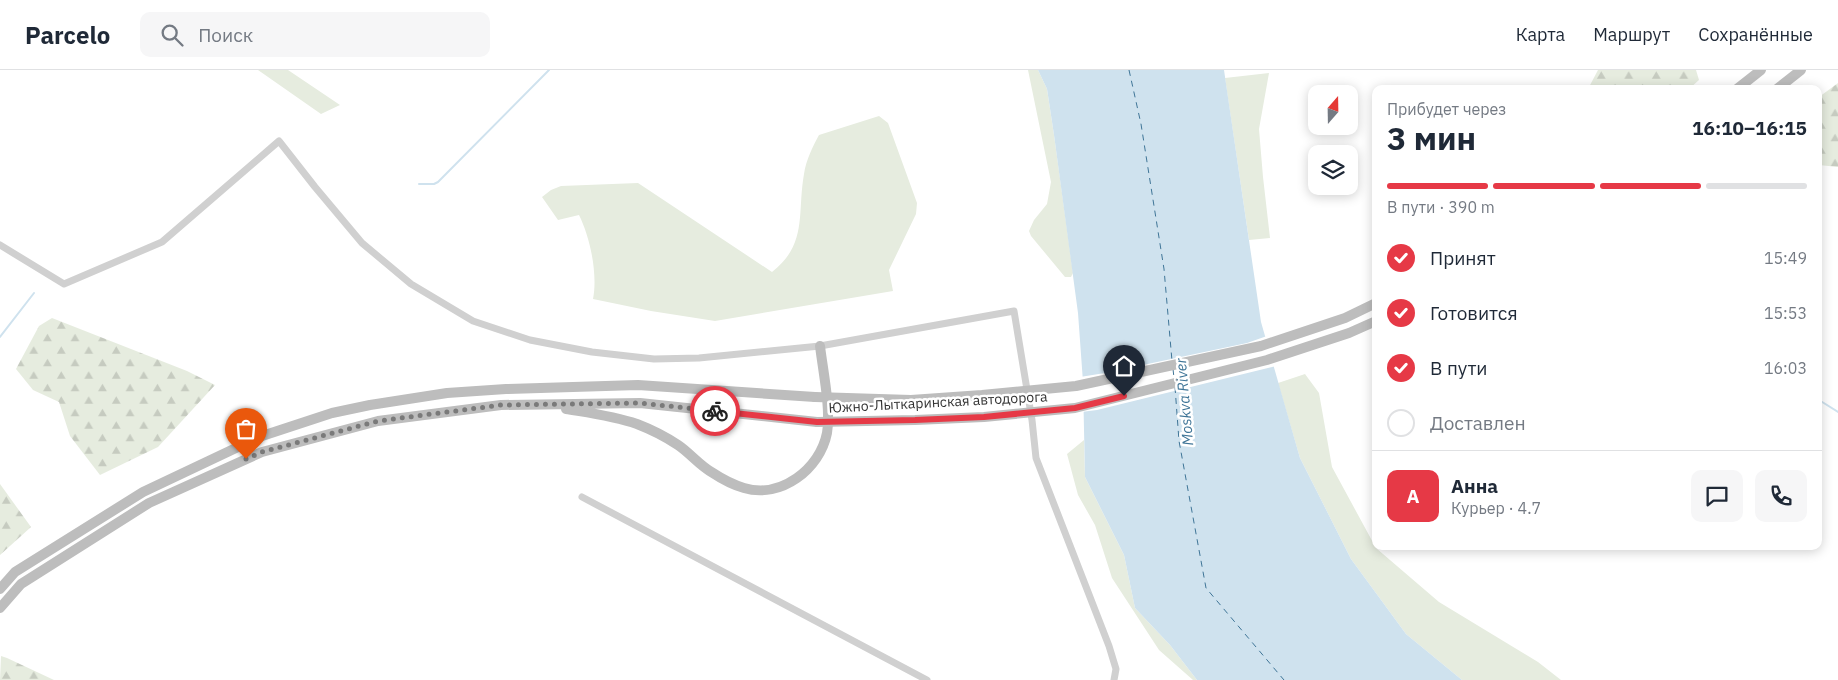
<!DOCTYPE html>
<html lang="ru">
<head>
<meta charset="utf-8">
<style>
  body { margin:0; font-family:"IBM Plex Sans",sans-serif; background:#f6f6f7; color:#1f2937; height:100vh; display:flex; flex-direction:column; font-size:19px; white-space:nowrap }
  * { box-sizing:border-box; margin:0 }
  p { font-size:16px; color:#747a83 }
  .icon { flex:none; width:28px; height:28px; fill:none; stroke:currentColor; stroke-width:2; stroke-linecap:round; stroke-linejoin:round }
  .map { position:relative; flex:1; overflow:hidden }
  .drawer { position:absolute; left:1372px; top:15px; width:450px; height:465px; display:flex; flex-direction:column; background:#fff; border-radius:10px; box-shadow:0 2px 12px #0003 }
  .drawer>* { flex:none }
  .needle { width:32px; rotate:20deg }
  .controls { position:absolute; left:1308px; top:15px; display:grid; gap:10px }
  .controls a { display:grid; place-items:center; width:50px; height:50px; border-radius:10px; background:#fff; box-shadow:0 2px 12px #0003; font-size:25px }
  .pin { position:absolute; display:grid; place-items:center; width:42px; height:42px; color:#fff; margin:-51px -21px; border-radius:50% 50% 50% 0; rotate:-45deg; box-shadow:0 0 5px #0007 }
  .pin .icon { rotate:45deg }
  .courier { position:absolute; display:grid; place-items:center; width:50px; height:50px; margin:-25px; border:4px solid #e63946; border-radius:50%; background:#fff; color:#222; box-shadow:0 1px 6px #0007 }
  .summary em { font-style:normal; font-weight:700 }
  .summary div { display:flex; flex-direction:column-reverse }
  .summary { display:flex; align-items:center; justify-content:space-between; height:85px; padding:0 15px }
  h1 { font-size:32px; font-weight:700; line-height:38px }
  .bar { display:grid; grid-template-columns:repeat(4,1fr); gap:8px 5px; align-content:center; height:60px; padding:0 15px }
  .bar i { height:6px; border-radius:4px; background:#e0e1e3 }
  .bar .current { background:#e63946 }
  .bar p { grid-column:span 4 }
  .line { display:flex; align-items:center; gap:12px; padding:0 15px; border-top:1px solid #e0e1e3 }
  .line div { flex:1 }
  .round { display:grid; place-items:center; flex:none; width:52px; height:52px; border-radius:10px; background:#f6f6f7 }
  ol { padding:0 15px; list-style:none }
  li { display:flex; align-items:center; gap:15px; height:55px }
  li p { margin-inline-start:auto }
  li .icon { padding:5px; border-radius:50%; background:#e63946; color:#fff; stroke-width:4 }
  li:last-child { color:#747a83 }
  li i { width:28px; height:28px; border:2px solid #e0e1e3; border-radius:50% }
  header { display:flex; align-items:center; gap:30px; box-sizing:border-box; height:70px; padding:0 25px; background:#fff; border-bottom:1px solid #e0e1e3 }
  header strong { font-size:24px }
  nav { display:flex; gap:28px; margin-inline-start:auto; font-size:18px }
  .search { width:350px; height:45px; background:#f6f6f7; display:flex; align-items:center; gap:12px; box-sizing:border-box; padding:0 18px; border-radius:10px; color:#747a83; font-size:19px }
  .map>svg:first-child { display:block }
  .grass { fill:#e6ecdf }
  .forest { fill:url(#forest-firs) }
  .water { fill:#cfe2ee }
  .pier { fill:#fff }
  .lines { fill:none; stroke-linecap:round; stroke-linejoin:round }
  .stream { stroke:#cfe2ee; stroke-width:2 }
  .ferry { stroke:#3f7597; stroke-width:1; stroke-dasharray:6 5; stroke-linecap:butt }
  .street { stroke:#d0d0d0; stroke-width:7 }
  .secondary { stroke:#bdbdbd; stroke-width:10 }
  .secondary-bridge { stroke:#bdbdbd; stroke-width:10 }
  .done { stroke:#7a7a7a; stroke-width:5; stroke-dasharray:0 9 }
  .route { stroke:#e63946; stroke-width:6 }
  .labels { text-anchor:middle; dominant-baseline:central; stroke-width:5; stroke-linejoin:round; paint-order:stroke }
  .street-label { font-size:14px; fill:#333; stroke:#fff }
  .water-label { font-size:15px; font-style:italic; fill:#3f7597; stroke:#fff }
</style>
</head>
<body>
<header>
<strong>Parcelo</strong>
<div class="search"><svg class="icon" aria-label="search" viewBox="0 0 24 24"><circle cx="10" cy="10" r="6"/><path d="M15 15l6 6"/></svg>Поиск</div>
<nav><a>Карта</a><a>Маршрут</a><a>Сохранённые</a></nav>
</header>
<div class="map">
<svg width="1838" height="610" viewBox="0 0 1838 610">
  <defs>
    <pattern id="forest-firs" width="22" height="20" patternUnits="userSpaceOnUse" patternTransform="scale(1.25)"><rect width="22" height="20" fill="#e6ecdf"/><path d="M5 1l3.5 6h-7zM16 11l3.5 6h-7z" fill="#c6cbc0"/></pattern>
  </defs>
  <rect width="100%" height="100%" fill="#fff"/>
  <path class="grass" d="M258 0H288L340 35 321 44Z
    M1028 0H1038L1047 19 1054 65 1073 203 1071 207H1065L1031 166 1029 161 1034 150 1047 134 1051 112Z
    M1269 3 1259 59 1263 107 1270 168 1249 170 1225 8Z
    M879 46 888 53 917 133 916 144 889 200 893 221 715 251 651 241 593 229C598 204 590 167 579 145L558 150 542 127 551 120 561 116 638 113 772 202C808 174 797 143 804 104 806 90 813 76 819 65Z
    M1305 304 1319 323 1332 397 1376 478 1439 532 1538 592 1561 610H1462L1406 564 1351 489 1300 388 1278 313Z
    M1084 370 1085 407 1124 485 1135 538 1170 575 1197 610H1193L1159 580 1112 508 1095 455 1078 425 1067 384Z"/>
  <path class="forest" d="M1598 0H1696L1699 10 1689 19H1588Z
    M1838 13V97L1819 95V27Z
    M52 248 187 301 215 315 158 377 100 405 70 366 59 332 33 320 16 299 39 256Z
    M0 414 31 457 0 485Z
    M1 586 7 588 54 610H0Z"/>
  <path class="water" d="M1038 0H1224L1261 252 1300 388 1351 489 1406 564 1462 610H1197L1170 575 1135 538 1124 485 1085 407 1083 312 1078 243 1054 65 1047 19Z"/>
  <path class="pier" d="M1267 266 1276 296 1097 340 1081 342 1080 307 1105 303 1247 273Z"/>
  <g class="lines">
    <path class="stream" d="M419 114H434L438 112 549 0
      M0 267 34 223
      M1819 330 1838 342"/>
    <path class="ferry" d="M1129 0 1141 54 1164 199 1172 291
      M1173 299 1174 308
      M1175 317 1179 371 1206 518 1284 610"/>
    <path class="street" d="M0 175 64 214 162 172 279 71 315 117 362 173 411 214 473 251 530 270 592 282 654 289 699 288 820 276 1014 241 1032 350 1036 388 1109 576 1116 599 1114 610
      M582 427 927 610"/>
    <path class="secondary" d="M1737 19 1761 0
      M1777 19 1801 0
      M566 339C590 343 614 346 637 354 650 359 666 367 678 375 690 383 700 396 713 403 722 409 734 415 744 418 781 429 820 399 827 363 831 339 823 301 820 276
      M0 519 15 502 143 422 259 367 332 343 370 335 447 323 506 319 638 315 815 327
      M0 538 21 514 149 433 262 382 378 351 501 335 640 333 817 352"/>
    <path class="secondary-bridge" d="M815 327 911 330 982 325 1076 316 1261 276 1345 248 1376 233
      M817 352 915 350 984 347 1075 338 1267 290 1349 263 1376 251"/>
  </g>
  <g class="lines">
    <path class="done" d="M246 389 262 382 378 351 501 335 640 333 715 341"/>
    <path class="route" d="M715 341 817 352 915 350 984 347 1075 338 1124 326"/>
  </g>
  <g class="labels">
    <g class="street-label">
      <text transform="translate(938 332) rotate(-3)">Южно-Лыткаринская автодорога</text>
    </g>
    <g class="water-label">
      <text transform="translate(1184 332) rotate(-95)">Moskva River</text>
    </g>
  </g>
</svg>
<div class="controls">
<a><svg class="needle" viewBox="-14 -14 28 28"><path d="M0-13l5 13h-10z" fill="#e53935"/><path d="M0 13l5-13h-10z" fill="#747a83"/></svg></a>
<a><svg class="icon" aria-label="layers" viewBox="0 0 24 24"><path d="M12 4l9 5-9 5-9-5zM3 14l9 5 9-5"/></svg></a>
</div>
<div class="pin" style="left:246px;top:389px;background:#ea580c"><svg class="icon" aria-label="bag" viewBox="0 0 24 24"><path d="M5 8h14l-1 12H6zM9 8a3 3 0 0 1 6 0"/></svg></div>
<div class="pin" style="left:1124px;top:326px;background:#1f2937"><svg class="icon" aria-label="home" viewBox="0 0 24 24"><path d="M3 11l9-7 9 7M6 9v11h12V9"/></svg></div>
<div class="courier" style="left:715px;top:341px"><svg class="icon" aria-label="bike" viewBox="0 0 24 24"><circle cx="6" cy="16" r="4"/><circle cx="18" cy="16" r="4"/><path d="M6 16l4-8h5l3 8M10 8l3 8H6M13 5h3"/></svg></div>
<section class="drawer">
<div class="summary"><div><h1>3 мин</h1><p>Прибудет через</p></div><em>16:10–16:15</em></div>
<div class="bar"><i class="current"></i><i class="current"></i><i class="current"></i><i></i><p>В пути · 390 m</p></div>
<ol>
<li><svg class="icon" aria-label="check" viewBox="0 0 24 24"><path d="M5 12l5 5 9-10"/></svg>Принят<p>15:49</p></li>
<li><svg class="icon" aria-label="check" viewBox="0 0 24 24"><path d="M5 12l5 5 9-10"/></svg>Готовится<p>15:53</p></li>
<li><svg class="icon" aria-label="check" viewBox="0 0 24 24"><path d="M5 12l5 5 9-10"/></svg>В пути<p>16:03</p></li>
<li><i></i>Доставлен</li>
</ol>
<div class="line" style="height:90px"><b class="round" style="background:#e63946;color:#fff">А</b><div><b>Анна</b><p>Курьер · 4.7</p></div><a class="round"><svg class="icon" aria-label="chat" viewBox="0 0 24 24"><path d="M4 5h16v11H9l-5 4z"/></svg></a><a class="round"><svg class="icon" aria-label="phone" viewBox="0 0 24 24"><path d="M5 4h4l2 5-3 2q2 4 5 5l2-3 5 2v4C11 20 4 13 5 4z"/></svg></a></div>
</section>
</div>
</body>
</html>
